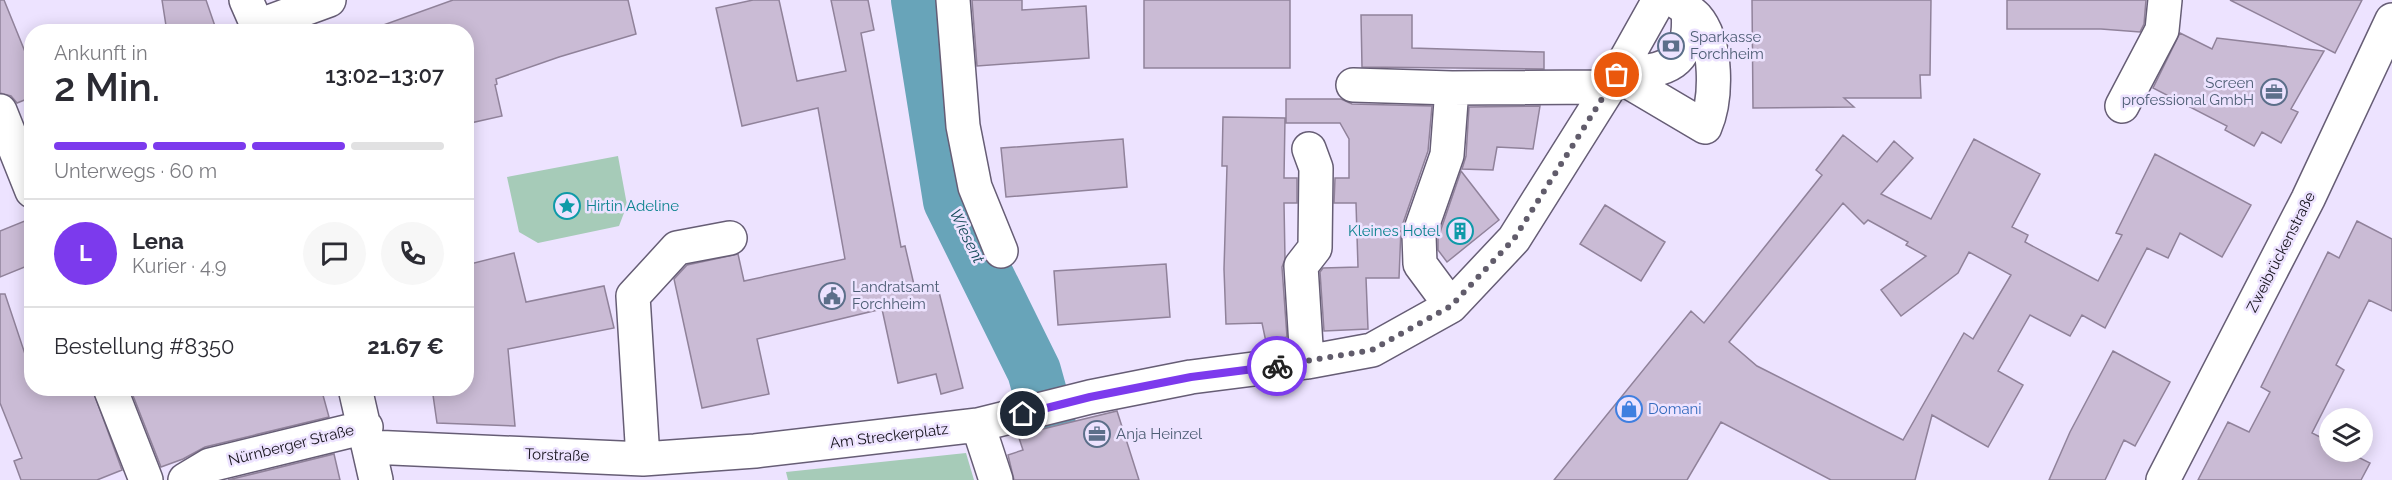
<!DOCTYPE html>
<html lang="de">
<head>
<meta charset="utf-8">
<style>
  body { margin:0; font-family:Raleway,sans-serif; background:#f7f7f7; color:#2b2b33; height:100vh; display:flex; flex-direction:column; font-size:22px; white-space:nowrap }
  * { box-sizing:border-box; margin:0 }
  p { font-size:20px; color:#7c7c81 }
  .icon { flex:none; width:33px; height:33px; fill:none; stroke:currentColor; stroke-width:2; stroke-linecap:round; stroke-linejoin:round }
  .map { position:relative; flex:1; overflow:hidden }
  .side { position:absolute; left:24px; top:24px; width:450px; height:372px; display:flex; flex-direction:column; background:#fff; border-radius:24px; box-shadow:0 3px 15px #0003 }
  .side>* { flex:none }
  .tools { position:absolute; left:2319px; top:408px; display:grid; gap:12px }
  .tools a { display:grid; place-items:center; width:54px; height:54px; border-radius:50%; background:#fff; box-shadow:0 3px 15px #0003; font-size:30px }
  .pin { position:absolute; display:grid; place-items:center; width:51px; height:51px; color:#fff; margin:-26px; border:3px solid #fff; border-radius:50%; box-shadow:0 2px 6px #0007 }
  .courier { position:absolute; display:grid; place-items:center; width:60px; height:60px; margin:-30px; border:4px solid #7c3aed; border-radius:50%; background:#fff; color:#222; box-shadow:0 2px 8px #0007 }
  .head em { font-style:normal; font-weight:600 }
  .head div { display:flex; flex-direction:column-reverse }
  .head { display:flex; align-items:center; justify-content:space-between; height:102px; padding:0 30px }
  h1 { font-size:39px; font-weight:600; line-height:45px }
  .bar { display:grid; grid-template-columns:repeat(4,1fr); gap:9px 6px; align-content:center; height:72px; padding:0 30px }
  .bar i { height:8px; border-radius:4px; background:#e1e1e2 }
  .bar .selected { background:#7c3aed }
  .bar p { grid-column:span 4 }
  .line { display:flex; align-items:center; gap:15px; padding:0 30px; border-top:2px solid #e1e1e2 }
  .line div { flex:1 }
  .round { display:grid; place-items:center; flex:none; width:63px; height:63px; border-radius:32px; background:#f7f7f7 }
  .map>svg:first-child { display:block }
  .green { fill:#a6cbb8 }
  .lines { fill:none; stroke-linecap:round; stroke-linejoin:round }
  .river { stroke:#68a4b9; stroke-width:54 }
  .building { fill:#cabbd5; stroke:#90829a; stroke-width:1.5; fill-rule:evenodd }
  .minor-casing { stroke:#665d75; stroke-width:36 }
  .minor { stroke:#fff; stroke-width:33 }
  .done { stroke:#615c6b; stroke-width:6; stroke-dasharray:0 10.8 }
  .route { stroke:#7c3aed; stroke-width:8 }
  .labels { text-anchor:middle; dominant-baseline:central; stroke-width:5; stroke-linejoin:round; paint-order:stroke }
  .service-label { font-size:15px; fill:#4e5e75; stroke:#ede3ff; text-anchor:start }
  .culture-label { font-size:15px; fill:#0d838f; stroke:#ede3ff; text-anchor:start }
  .street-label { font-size:15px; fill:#16131c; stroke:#ede3ff }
  .shop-label { font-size:15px; fill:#366cbe; stroke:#ede3ff; text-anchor:start }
  .water-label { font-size:16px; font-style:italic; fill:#164b5a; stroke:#ede3ff }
</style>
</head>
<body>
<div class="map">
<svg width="2392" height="480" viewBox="0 0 2392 480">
  <rect width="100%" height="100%" fill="#ede3ff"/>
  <path class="green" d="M618 156 627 205 619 226 538 243 519 232 507 177Z
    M966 453 974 480H788L786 472Z"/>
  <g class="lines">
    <path class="river" d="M918 0 950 201 1034 371 1049 425"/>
  </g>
  <path class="building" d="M0 0H4L32 69V97L17 103 11 96 0 93Z
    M162 0H206L217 32H167Z
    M453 0H628L636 34 559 57 496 79 497 84 495 85 502 116 466 124V32H375V28Z
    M753 0H779L797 81 846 71 831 0H868L874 30 861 33 901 247 905 246 915 289 937 284 963 388 941 394 936 374 898 383 882 309 757 339 769 394 702 408 674 279 687 265 738 254 744 281 845 259 818 108 742 126 716 8Z
    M972 0H1022V10L1086 6 1089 58 977 66Z
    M1144 0H1290V68H1144Z
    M1752 0H1931L1930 75H1920L1921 98H1844L1854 107 1753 108Z
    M2007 0H2146L2144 24 2140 32 2101 29H2007Z
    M2230 0H2362L2335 53Z
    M1361 15H1412V48L1544 52V69L1362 67Z
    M2180 33 2212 49 2217 38 2324 51 2291 109 2298 112 2281 143 2262 132 2254 146 2225 130 2227 126 2153 88Z
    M1286 99H1341L1352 104 1432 106 1428 151 1401 229 1399 278H1366L1368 329 1324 331 1320 272 1323 268 1358 267 1356 203H1334L1335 178H1349V139L1340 123H1286Z
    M1540 106 1533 149 1497 147 1493 170 1462 169 1466 156 1469 107Z
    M1223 117 1285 118 1284 178H1297V203H1284L1285 259 1282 267 1287 337 1266 342 1262 323 1226 324 1224 269 1227 166H1222Z
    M1843 135 1877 162 1894 141 1913 158 1881 194 1931 219 1974 139 2040 174 2012 227 2028 235 2025 242 2098 281 2122 235 2116 233 2155 154 2251 205 2222 257 2180 233 2168 258 2147 248 2105 328 2082 315 2070 336 2030 315 1998 371 2023 385 1988 447 1932 415 1915 480H1831L1721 422 1687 480H1554L1691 311 1704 323 1822 175 1816 170ZM1843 203 1864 224 1868 220 1908 242 1906 245 1926 256 1881 290 1901 316 1958 273 1969 252 2011 275 1973 339 1964 333 1903 440 1757 366 1729 342Z
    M1123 139 1127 187 1006 197 1001 148Z
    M1461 171 1499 220 1447 262 1438 250V238Z
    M1605 205 1665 242 1641 281 1580 244Z
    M32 218V264L0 277V231Z
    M2357 221 2392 239V311L2369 300 2336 365 2344 370 2312 433 2330 442V452H2348L2370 463 2361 480H2198L2228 422 2249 432 2270 392 2261 387 2328 252 2339 258Z
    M514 253 526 302 604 286 614 328 508 349 515 426 437 423 432 388H466V265Z
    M1166 264 1170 317 1058 325 1054 271Z
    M0 294H5L32 375V388H92L122 470 97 480H21L14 461 22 458 0 403Z
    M2113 351 2170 382 2135 446 2124 440 2105 480H2049L2070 432Z
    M130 388H321L329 417 205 447 183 459 161 467Z
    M1117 411 1139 480H1014L1008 455 1023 450 1018 435Z
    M334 454 340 480H228Z"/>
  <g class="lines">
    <defs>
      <path id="minor" d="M246 0 260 32
        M953 0 963 126 975 187 1001 251
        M258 26 329 0
        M1617 75 1705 127C1717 99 1718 42 1696 17 1690 11 1681 5 1674 0
        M1617 75C1664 70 1693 69 1688 10
        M1353 85 1452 88 1609 87
        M2122 106 2162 30 2165 0
        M0 111 32 191
        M1451 306 1420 264 1419 235 1447 155 1452 88
        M1307 362 1301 266 1315 248 1316 168 1309 149
        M110 388 146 480
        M355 388 376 480
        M978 425 996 480
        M370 447 643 459 755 451 978 425 1090 397 1191 377 1307 362 1372 350 1451 306 1514 239 1617 75 1659 0
        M643 459 633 296 677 248 730 238
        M185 480 210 465 366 427
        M2163 480 2308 199 2392 20"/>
    </defs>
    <use href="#minor" class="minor-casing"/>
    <use href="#minor" class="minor"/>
  </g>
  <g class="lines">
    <path class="done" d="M1277 366 1372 350 1451 306 1514 239 1617 75"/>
    <path class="route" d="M1023 414 1090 397 1191 377 1277 366"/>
  </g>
  <defs>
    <symbol id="bank-ring" viewBox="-11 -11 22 22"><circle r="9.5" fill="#ede3ff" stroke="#5c6f8a" stroke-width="1.5"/><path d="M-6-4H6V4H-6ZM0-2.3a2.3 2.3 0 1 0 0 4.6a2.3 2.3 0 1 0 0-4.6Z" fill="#5c6f8a"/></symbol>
    <symbol id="office-ring" viewBox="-11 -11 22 22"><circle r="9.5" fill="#ede3ff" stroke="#5c6f8a" stroke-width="1.5"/><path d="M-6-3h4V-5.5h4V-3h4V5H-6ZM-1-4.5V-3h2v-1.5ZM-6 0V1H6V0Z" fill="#5c6f8a"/></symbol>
    <symbol id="sight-ring" viewBox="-11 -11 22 22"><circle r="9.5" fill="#ede3ff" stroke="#0f9aa8" stroke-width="1.5"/><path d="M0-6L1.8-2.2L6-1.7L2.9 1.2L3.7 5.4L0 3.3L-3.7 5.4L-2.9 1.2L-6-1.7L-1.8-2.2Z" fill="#0f9aa8"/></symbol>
    <symbol id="building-ring" viewBox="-11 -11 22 22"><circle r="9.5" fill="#ede3ff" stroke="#0f9aa8" stroke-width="1.5"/><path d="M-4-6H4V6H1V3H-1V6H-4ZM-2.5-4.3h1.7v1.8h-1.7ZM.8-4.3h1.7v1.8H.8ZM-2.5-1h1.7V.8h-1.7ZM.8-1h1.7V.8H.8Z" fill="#0f9aa8"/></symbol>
    <symbol id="civic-ring" viewBox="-11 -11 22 22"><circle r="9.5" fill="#ede3ff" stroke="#5c6f8a" stroke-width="1.5"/><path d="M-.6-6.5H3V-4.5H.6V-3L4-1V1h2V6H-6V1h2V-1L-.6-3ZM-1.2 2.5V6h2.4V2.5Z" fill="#5c6f8a"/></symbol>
    <symbol id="shop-ring" viewBox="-11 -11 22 22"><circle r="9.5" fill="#ede3ff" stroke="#3f7fe0" stroke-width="1.5"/><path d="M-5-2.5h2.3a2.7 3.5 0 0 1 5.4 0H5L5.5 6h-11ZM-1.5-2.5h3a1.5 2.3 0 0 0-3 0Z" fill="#3f7fe0"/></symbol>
  </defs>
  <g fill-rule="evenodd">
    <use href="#bank-ring" x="1656" y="31" width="30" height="30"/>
    <use href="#office-ring" x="2259" y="77" width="30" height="30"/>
    <use href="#sight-ring" x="552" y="191" width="30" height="30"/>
    <use href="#building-ring" x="1445" y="216" width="30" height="30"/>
    <use href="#civic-ring" x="817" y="281" width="30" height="30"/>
    <use href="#shop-ring" x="1614" y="394" width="30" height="30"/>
    <use href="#office-ring" x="1082" y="419" width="30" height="30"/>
  </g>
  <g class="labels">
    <g class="service-label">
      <text x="1690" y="37">Sparkasse<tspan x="1690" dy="17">Forchheim</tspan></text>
      <text x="2254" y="83" text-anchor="end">Screen<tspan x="2254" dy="17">professional GmbH</tspan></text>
      <text x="852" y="287">Landratsamt<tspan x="852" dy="17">Forchheim</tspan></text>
      <text x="1116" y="434">Anja Heinzel</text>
    </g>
    <g class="culture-label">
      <text x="586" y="206">Hirtin Adeline</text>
      <text x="1440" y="231" text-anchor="end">Kleines Hotel</text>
    </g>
    <g class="street-label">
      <text transform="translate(2281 252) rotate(-63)">Zweibrückenstraße</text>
      <text transform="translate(889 436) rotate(-7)">Am Streckerplatz</text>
      <text transform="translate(291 445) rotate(-14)">Nürnberger Straße</text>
      <text transform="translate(557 455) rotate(2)">Torstraße</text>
    </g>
    <g class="shop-label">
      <text x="1648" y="409">Domani</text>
    </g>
    <g class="water-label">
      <text transform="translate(967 236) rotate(64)">Wiesent</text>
    </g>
  </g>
</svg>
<div class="tools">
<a><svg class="icon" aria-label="layers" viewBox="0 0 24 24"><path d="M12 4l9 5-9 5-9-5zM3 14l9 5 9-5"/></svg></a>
</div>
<div class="pin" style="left:1617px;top:75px;background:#ea580c"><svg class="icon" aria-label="bag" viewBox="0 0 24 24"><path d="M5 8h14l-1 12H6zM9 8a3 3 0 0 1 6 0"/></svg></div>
<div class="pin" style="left:1023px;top:414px;background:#1f2937"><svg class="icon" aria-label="home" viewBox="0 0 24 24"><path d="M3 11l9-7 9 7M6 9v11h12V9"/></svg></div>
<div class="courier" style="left:1277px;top:366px"><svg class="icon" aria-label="bike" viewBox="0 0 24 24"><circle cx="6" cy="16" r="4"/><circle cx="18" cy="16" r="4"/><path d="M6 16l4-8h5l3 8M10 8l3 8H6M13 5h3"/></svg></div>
<section class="side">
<div class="head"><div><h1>2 Min.</h1><p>Ankunft in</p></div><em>13:02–13:07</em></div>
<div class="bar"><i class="selected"></i><i class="selected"></i><i class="selected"></i><i></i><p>Unterwegs · 60 m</p></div>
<div class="line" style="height:108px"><b class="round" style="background:#7c3aed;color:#fff">L</b><div><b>Lena</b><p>Kurier · 4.9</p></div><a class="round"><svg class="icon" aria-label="chat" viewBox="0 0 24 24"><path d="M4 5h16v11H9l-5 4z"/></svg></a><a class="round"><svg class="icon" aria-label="phone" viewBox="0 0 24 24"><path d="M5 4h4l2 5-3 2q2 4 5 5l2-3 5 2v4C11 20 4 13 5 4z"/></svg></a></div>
<div class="line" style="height:78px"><div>Bestellung #8350</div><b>21.67 €</b></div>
</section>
</div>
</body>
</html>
